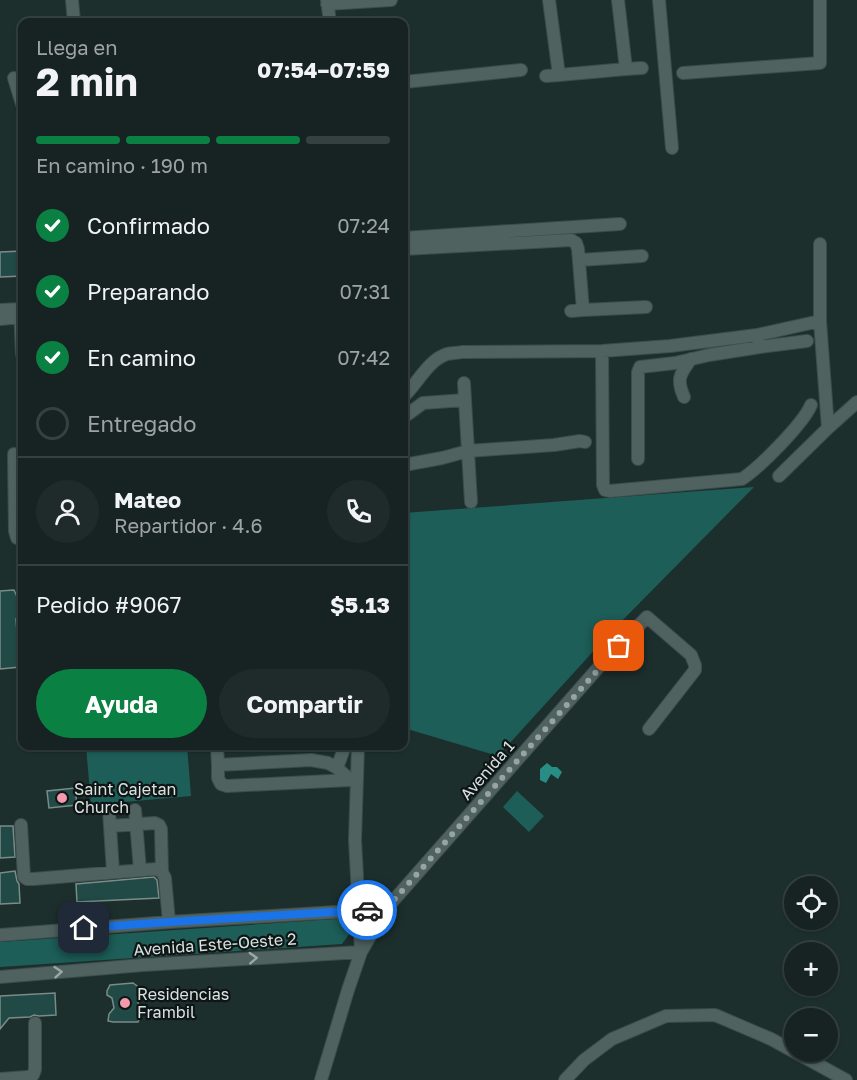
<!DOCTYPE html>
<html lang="es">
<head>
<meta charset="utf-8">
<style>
  body { margin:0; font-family:"Golos Text",sans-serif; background:#1f2b2a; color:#f1f3f6; height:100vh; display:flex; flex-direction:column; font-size:22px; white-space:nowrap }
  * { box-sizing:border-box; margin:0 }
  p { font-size:20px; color:#9ea4a5 }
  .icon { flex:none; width:33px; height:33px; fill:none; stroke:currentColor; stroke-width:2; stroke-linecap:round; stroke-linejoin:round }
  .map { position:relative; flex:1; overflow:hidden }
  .sheet { position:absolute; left:18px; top:18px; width:390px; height:732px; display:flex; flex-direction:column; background:#162322; border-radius:12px; box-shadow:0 2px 4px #0004,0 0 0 2px #354040 }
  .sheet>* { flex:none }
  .buttons { position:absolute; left:784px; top:876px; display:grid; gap:12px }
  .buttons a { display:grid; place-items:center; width:54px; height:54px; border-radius:50%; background:#162322; box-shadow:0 2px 4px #0004,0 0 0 2px #354040; font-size:30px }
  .pin { position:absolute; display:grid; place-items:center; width:51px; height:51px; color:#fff; margin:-26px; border-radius:12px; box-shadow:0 3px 9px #0006 }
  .courier { position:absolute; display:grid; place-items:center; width:60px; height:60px; margin:-30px; border:4px solid #1a73e8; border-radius:50%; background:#fff; color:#222; box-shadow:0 2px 8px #0007 }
  .headline em { font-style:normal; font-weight:700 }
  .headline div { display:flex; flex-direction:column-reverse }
  .headline { display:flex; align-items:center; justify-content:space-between; height:102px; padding:0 18px }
  h1 { font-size:39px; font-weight:700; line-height:45px }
  .bar { display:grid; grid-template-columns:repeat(4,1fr); gap:9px 6px; align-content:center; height:72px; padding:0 18px }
  .bar i { height:8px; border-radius:4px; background:#354040 }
  .bar .selected { background:#0b8043 }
  .bar p { grid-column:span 4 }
  .line { display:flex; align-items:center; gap:15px; padding:0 18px; border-top:2px solid #354040 }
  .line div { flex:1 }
  .round { display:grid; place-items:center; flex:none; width:63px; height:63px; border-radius:32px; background:#1f2b2a }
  ol { padding:0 18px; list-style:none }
  li { display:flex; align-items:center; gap:18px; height:66px }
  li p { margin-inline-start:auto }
  li .icon { padding:6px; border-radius:50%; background:#0b8043; color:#fff; stroke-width:4 }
  li:last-child { color:#9ea4a5 }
  li i { width:33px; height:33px; border:3px solid #354040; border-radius:50% }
  .primary-button { display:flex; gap:12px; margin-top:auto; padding:12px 18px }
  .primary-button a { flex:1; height:69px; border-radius:36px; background:#0b8043; color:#fff; font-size:24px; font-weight:700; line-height:69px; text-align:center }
  .primary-button a+a { background:#1f2b2a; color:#f1f3f6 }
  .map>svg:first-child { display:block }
  .green { fill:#1d5e58 }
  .water { fill:#288e85 }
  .building { fill:#214945; stroke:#788c89; stroke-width:1.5 }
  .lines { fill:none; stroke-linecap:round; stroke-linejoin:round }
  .minor-casing { stroke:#3d4c4a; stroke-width:14 }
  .minor { stroke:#4f6260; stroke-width:12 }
  .oneway { stroke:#9aa9a7 }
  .done { stroke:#97a4a2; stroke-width:6; stroke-dasharray:0 10.8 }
  .route { stroke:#1a73e8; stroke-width:8 }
  .poi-dot { fill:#f39aac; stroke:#0e1514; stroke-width:2 }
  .labels { text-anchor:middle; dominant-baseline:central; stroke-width:4.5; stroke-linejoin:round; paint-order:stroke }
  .street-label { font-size:16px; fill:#d8e3e1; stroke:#0e1514 }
  .poi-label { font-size:16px; fill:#d8e3e1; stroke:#0e1514; text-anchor:start }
</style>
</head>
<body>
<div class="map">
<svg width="857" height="1080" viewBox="0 0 857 1080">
  <rect width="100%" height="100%" fill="#1d2f2d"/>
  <path class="green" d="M754 487 609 634 498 756 404 728V513Z
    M86 746H187L191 796 91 805Z
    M517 791 544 816 529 832 503 807Z
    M350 918 353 929 342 944 0 967V942Z"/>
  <path class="water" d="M547 763 552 767H557L562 772 558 779 551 774 546 783 540 780V769Z"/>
  <path class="building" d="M22 251V276L0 277V252Z
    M14 590 19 601V610L18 619H16L17 632 22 644V653L20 667 0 669V591Z
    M75 788 77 805 49 808 47 791Z
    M0 826H13L15 857 0 858Z
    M15 871 17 881 19 884 20 903 0 904V873Z
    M154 877 157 880 159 898 77 902 76 884Z
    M133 983 140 988 137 998 141 1015 138 1022H113L108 1021 109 1014 114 1008 112 998 107 995V991L110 985Z
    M55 993 56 1015 39 1016 34 1015 30 1017 9 1018 0 1029V996Z"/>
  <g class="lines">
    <defs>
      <path id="minor" d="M72 0 74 22
        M327 0 330 22
        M549 0 559 75 626 69 618 0
        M659 0 672 148
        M327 4 391 0
        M626 69 642 68
        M683 73 820 63V0
        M546 76 559 75
        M14 78 22 104
        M404 82 521 70
        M404 238 620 224
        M404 249 571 240 576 243 578 249 583 310 646 307
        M580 260 642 256
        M20 309 22 354
        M0 310 22 309
        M571 311 583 310
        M0 319 22 317
        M820 321 828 428
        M760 347 807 341
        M602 351 603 485 605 490 610 491 742 479C760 467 803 424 811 405
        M464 383 471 502
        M404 396C418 383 428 360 447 354 451 353 457 353 462 352L602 351 670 346 757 335 820 321V244
        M684 397C676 379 680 374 691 359
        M404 417 423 403 465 400
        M14 454 15 531 17 538 22 540
        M638 459V372L640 367 675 363 709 355 760 347 757 335
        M404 465 442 458 468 451 554 445 580 441 585 442
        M779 476 828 428 857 402
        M217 746 218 765 311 760 328 763 337 768 350 780H357
        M358 746 355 840 361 951
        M218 765V778L221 784 227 786 350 780
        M337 768 345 746
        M135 810 140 870
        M109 811 113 872
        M21 825 24 877 27 879H33L156 869 162 872 165 878 169 922
        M110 826 155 823 159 825 161 829 162 872
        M0 935 169 922 386 909
        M0 977 143 965 361 952
        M0 1079 27 1077 33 1075 35 1070V1023
        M321 1080 348 990 361 952 386 909 605 660 647 617 691 655 695 665V670L649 729
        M565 1080 584 1060 612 1039 666 1016 715 1015 771 1039 846 1080"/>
    </defs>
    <use href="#minor" class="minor-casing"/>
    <use href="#minor" class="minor"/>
  </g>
  <defs><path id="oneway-chevron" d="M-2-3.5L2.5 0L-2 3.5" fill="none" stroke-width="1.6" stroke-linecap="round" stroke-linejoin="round" transform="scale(1.5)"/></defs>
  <g class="oneway">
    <use href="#oneway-chevron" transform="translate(253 958) rotate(-3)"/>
    <use href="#oneway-chevron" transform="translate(58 972) rotate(-5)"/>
  </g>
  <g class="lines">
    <path class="done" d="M367 910 386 909 619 646"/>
    <path class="route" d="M84 928 169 922 367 910"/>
  </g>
  <g class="poi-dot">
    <circle cx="62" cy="798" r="6"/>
    <circle cx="125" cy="1003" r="6"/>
  </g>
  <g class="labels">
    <g class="street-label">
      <text transform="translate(487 770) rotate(-49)">Avenida 1</text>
      <text transform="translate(215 944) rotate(-4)">Avenida Este-Oeste 2</text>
    </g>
    <g class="poi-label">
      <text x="74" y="789">Saint Cajetan<tspan x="74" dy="18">Church</tspan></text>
      <text x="137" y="994">Residencias<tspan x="137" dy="18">Frambil</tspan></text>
    </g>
  </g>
</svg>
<div class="buttons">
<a><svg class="icon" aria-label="locate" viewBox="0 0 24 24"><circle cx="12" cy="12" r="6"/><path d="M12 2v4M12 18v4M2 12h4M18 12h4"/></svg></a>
<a>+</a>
<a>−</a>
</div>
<div class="pin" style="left:619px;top:646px;background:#ea580c"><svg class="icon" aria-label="bag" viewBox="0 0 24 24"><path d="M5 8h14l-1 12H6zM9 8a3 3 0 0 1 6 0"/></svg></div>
<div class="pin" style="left:84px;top:928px;background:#1f2937"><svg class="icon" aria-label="home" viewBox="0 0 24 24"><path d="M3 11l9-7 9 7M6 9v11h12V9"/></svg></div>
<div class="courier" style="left:367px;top:910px"><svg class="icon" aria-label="car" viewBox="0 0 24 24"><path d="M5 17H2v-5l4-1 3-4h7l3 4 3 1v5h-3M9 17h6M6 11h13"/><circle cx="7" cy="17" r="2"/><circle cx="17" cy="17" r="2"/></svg></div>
<section class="sheet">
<div class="headline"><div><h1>2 min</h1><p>Llega en</p></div><em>07:54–07:59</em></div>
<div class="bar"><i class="selected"></i><i class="selected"></i><i class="selected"></i><i></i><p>En camino · 190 m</p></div>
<ol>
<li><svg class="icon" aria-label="check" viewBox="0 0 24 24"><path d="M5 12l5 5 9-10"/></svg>Confirmado<p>07:24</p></li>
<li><svg class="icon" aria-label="check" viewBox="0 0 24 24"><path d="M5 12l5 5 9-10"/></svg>Preparando<p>07:31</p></li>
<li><svg class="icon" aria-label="check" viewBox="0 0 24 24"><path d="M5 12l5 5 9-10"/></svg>En camino<p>07:42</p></li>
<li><i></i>Entregado</li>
</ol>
<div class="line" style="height:108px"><a class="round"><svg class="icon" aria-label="person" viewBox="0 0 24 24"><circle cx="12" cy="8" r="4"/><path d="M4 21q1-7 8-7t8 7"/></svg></a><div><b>Mateo</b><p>Repartidor · 4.6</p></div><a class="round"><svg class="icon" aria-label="phone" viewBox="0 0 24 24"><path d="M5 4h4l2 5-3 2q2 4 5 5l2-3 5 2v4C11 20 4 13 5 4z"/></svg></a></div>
<div class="line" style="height:78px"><div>Pedido #9067</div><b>$5.13</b></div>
<div class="primary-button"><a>Ayuda</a><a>Compartir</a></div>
</section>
</div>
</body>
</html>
